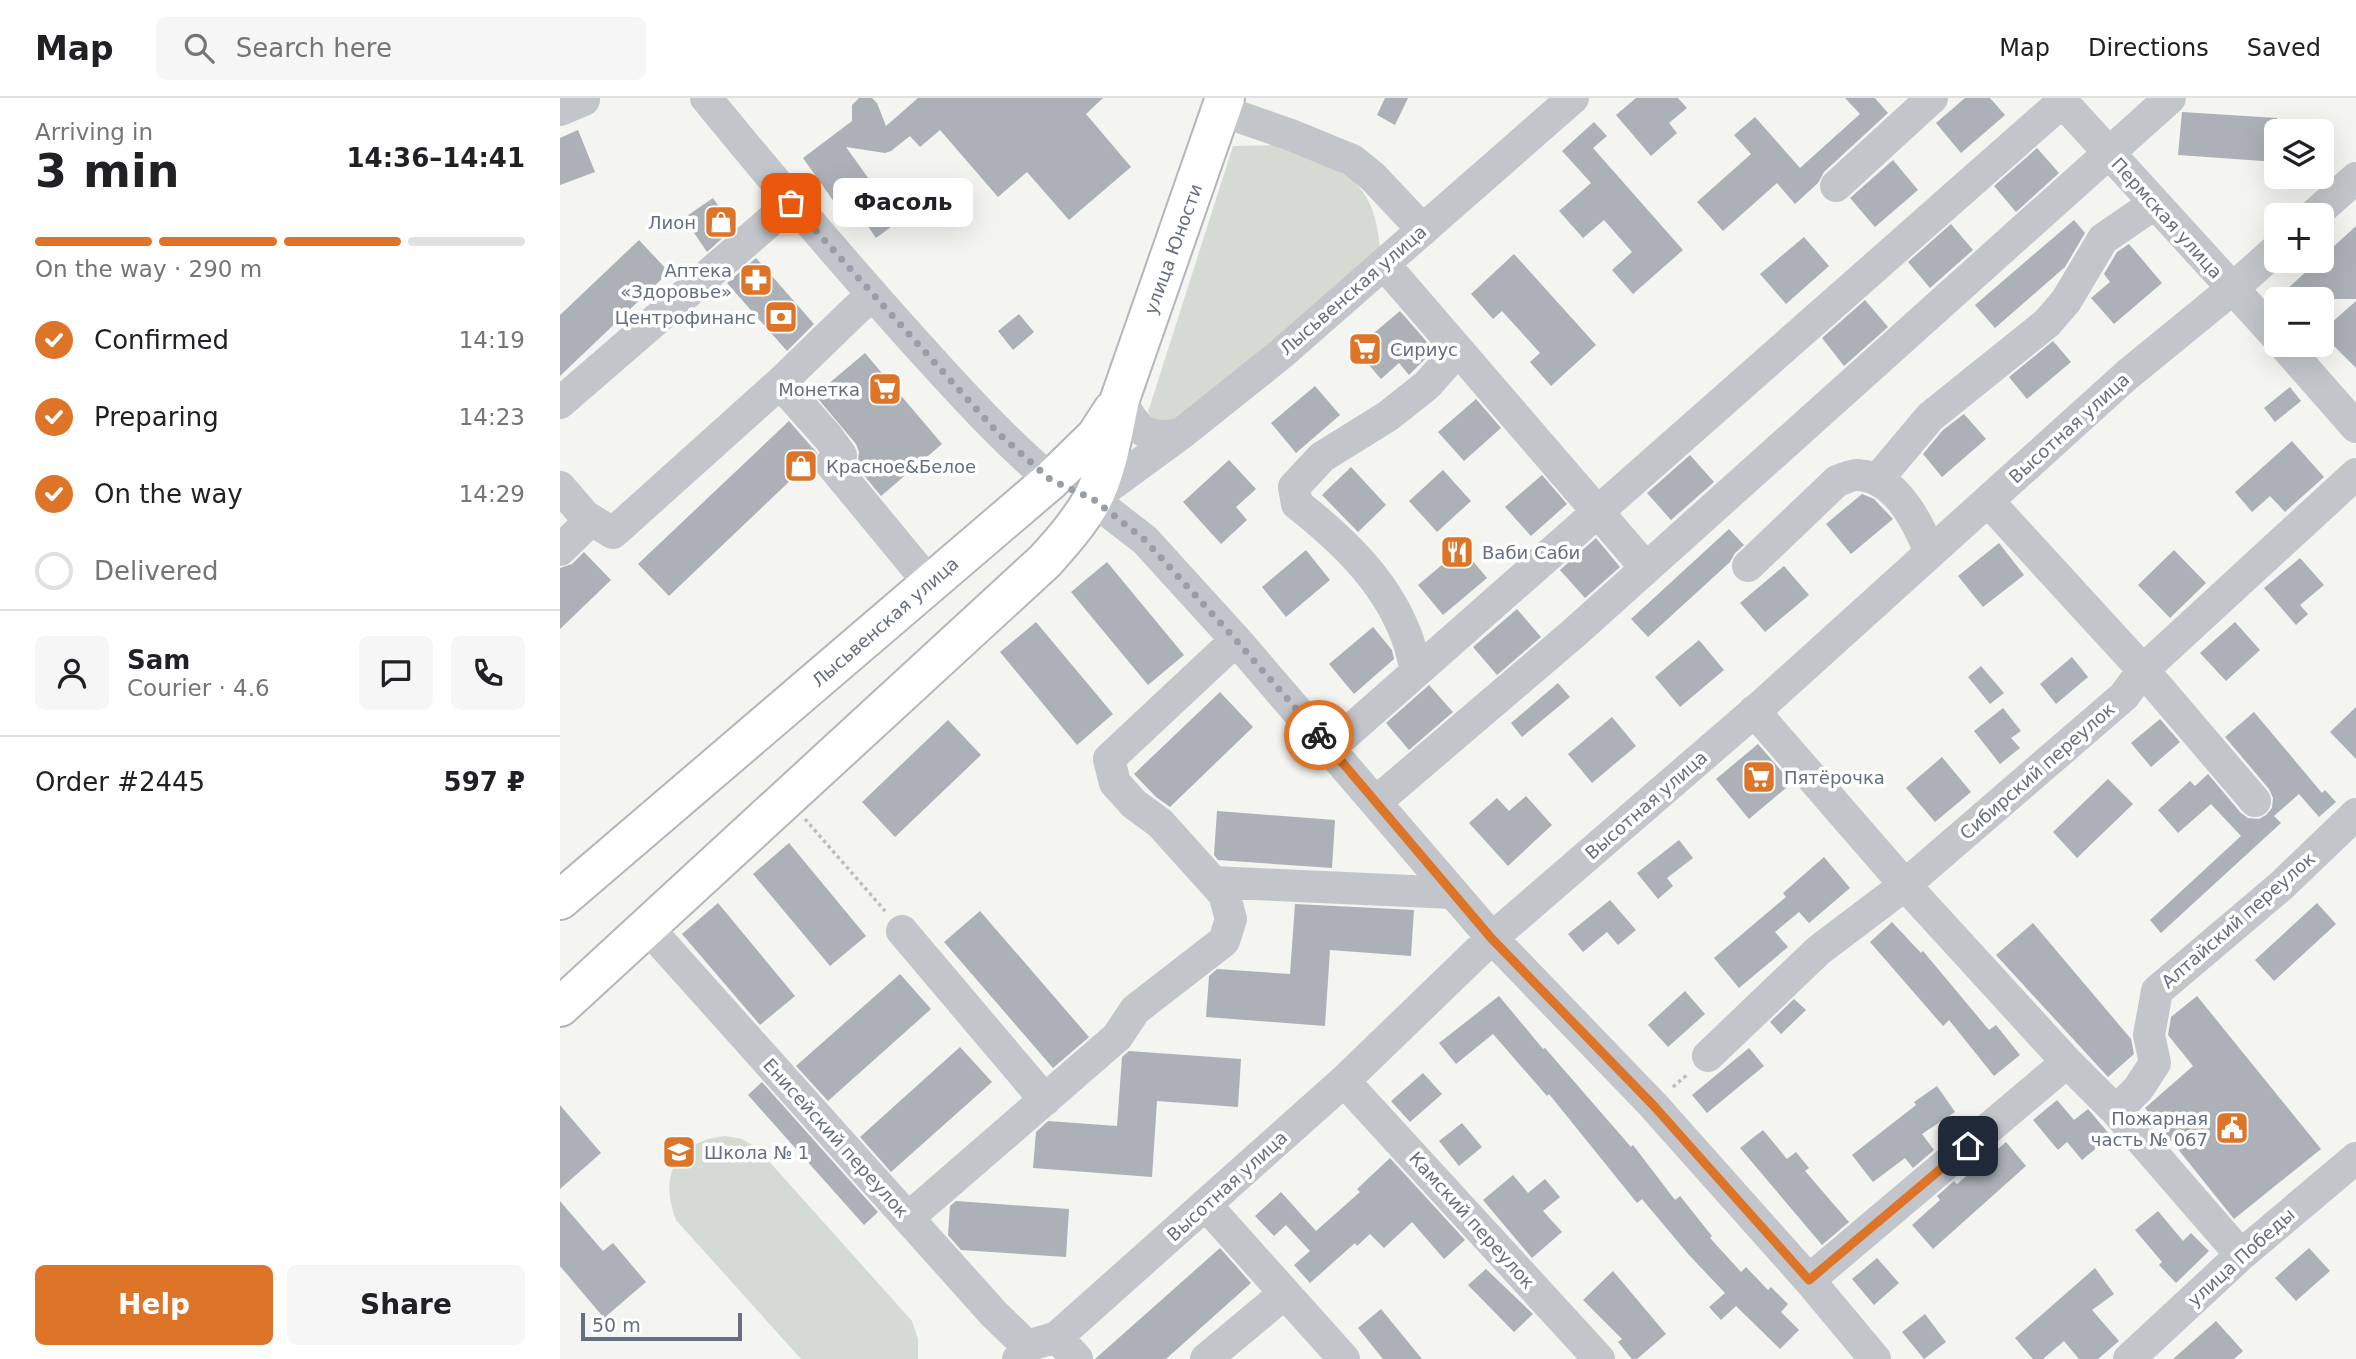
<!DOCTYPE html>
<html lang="en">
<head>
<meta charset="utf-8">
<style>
  body { margin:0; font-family:"DejaVu Sans",sans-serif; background:#f6f6f6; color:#202124; height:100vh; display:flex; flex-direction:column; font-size:26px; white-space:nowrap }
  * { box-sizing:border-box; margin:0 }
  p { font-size:23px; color:#757577 }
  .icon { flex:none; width:38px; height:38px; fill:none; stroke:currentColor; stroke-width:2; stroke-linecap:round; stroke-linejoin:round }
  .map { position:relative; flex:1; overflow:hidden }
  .sheet { display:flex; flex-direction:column; background:#fff; width:560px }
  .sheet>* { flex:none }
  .fabs { position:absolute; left:1704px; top:21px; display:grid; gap:14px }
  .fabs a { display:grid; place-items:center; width:70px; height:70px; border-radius:10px; background:#fff; box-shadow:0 7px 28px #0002; font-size:35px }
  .scale { position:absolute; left:21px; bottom:18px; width:161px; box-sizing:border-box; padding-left:7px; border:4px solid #646f81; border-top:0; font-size:19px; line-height:24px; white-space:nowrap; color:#646f81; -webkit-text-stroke:5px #fff; paint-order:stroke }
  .pin { position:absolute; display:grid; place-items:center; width:60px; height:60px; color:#fff; margin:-30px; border-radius:14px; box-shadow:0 4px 10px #0006 }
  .courier { position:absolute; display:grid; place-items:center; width:70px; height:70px; margin:-35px; border:5px solid #dd7428; border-radius:50%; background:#fff; color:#222; box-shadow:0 2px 9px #0007 }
  .bubble { position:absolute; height:49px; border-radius:10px; background:#fff; box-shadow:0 7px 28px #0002; font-size:23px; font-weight:600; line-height:49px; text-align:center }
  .overview em { font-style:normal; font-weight:600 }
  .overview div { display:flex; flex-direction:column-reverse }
  .overview { display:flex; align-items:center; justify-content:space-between; height:119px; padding:0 35px }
  h1 { font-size:46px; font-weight:600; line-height:52px }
  .bar { display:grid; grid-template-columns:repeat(4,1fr); gap:10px 7px; align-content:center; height:84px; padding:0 35px }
  .bar i { height:9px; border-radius:5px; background:#e0e0e0 }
  .bar .selected { background:#dd7428 }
  .bar p { grid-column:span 4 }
  .line { display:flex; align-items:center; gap:18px; padding:0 35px; border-top:2px solid #e0e0e0 }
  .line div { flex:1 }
  .round { display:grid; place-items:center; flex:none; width:74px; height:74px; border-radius:10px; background:#f6f6f6 }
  ol { padding:0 35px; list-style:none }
  li { display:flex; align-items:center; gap:21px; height:77px }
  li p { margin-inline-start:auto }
  li .icon { padding:7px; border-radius:50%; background:#dd7428; color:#fff; stroke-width:4 }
  li:last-child { color:#757577 }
  li i { width:38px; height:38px; border:4px solid #e0e0e0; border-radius:50% }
  .button { display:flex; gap:14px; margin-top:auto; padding:14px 35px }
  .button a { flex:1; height:80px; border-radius:10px; background:#dd7428; color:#fff; font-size:28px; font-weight:600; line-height:80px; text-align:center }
  .button a+a { background:#f6f6f6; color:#202124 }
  header { display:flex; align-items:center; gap:42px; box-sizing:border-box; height:98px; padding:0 35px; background:#fff; border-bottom:2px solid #e0e0e0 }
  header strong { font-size:33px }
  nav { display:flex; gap:38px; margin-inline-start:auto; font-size:24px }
  .search { width:490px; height:63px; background:#f6f6f6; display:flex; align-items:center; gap:18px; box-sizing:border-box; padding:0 24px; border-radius:10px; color:#757577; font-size:26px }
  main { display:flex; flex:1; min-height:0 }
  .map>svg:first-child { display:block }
  .green { fill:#d4dbd2 }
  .building { fill:#abb1b7 }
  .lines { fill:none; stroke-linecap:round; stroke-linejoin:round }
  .major-casing { stroke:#b3b6bb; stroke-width:42 }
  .path { stroke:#bcbdc0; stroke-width:3.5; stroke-dasharray:3.5 3.5; stroke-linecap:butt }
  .minor { stroke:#c2c5c9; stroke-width:32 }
  .major { stroke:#fff; stroke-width:38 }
  .done { stroke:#969ea8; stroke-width:7; stroke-dasharray:0 12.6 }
  .route { stroke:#dd7428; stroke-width:9 }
  .labels { text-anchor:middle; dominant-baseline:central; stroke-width:7; stroke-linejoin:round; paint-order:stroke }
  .street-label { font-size:18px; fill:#646f81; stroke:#fff }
  .poi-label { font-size:18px; fill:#646f81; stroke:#fff; text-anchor:end }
</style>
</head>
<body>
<header>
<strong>Map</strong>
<div class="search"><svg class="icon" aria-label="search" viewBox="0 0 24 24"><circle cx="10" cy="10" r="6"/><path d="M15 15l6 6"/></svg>Search here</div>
<nav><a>Map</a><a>Directions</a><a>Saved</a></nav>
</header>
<main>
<section class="sheet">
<div class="overview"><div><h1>3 min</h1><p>Arriving in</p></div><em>14:36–14:41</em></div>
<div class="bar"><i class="selected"></i><i class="selected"></i><i class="selected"></i><i></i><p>On the way · 290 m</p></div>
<ol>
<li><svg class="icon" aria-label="check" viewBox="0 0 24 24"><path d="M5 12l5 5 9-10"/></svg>Confirmed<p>14:19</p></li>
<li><svg class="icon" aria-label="check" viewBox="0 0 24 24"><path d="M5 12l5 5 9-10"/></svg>Preparing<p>14:23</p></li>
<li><svg class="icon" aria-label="check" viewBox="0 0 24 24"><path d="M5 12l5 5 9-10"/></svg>On the way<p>14:29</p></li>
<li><i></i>Delivered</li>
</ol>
<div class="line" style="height:126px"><a class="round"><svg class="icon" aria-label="person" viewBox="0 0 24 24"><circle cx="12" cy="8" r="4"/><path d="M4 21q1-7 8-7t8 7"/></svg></a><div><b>Sam</b><p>Courier · 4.6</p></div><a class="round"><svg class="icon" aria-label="chat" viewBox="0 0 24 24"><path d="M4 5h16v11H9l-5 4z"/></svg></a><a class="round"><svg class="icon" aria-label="phone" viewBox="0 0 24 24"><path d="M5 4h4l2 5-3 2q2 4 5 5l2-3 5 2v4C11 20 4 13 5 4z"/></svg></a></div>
<div class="line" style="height:91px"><div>Order #2445</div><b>597 ₽</b></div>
<div class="button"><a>Help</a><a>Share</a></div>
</section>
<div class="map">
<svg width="1796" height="1261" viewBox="0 0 1796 1261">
  <rect width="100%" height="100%" fill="#f4f4f1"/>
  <path class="green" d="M722 47C780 73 815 78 820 151L619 327 601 331 588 314 673 48Z
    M165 1038 182 1041 197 1050 352 1223 358 1241V1261H241L116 1122C98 1077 117 1043 165 1038Z"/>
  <path class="building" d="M299 0H312L317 5 326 28 358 0H543L526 16 571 69 509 122 467 74 438 99 380 32 360 49 350 38 331 53 325 55 286 49 339 123 316 140 298 114 287 122 243 60 292 23V7Z
    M825 0H848L835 27 817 17Z
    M1076 0H1118L1127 10 1109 25 1117 35 1091 58 1056 17Z
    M1285 0H1315L1328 15 1264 74 1258 85 1235 106 1217 85 1163 133 1137 104 1191 56 1174 37 1195 19 1240 70 1300 16Z
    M1405 0H1430L1445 17 1401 55 1376 25Z
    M1622 14 1717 20V64L1618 57Z
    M1034 24 1047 38 1033 50 1123 152 1073 196 1052 172 1072 154 1044 122 1023 140 999 113 1031 85 1002 53Z
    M18 32 35 74 0 87V40Z
    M1477 50 1499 75 1456 114 1434 88Z
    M1333 62 1358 92 1315 129 1290 100Z
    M153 100 174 130 147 154 124 120Z
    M1514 122 1525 135 1505 169 1435 230 1415 207Z
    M1391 126 1413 152 1370 190 1348 164Z
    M1796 128V201H1716L1758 163H1762V159Z
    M1244 139 1269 168 1226 206 1200 176Z
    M79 142 109 174 0 278V217Z
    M1569 146 1602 185 1554 226 1531 200 1550 184 1544 176 1557 154Z
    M954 156 1036 247 991 288 970 264 980 255 942 213 933 221 911 196Z
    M196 160 254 226 227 253 167 185Z
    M1305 202 1328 229 1284 268 1262 240Z
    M1796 203V270L1762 236V233Z
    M840 213 874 252 849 277 839 265 821 281 795 251Z
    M459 216 474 234 453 252 438 233Z
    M1493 243 1511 264 1467 301 1449 279Z
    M305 255 382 346 321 398 298 370 301 366 298 363 299 354 296 346 255 297Z
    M755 288 780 317 736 355 711 325Z
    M1730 289 1741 303 1715 324 1704 310Z
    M916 301 941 330 904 363 878 334Z
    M1404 316 1426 341 1382 379 1363 356 1383 332Z
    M229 323 257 355 254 360 109 498 78 466Z
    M1732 343 1764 379 1725 414 1710 398 1692 414 1675 394Z
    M1130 357 1154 384 1111 422 1087 395Z
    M669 362 696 391 676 409 687 422 661 446 623 404Z
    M791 369 826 407 798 434 762 397Z
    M883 372 911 403 877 434 849 403Z
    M982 377 1007 406 971 438 945 409Z
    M1302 396 1314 401 1333 421 1291 456 1266 426Z
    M1169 431 1184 447 1175 455 1170 464 1088 539 1071 521Z
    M1036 440 1060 469 1025 500 1000 472Z
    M1439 445 1464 477 1423 509 1398 478Z
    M902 450 927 480 883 517 858 487Z
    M746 452 770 482 726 519 702 489Z
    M1614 452 1646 485 1610 520 1578 487Z
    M24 454 51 482 0 531V470L12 466Z
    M1740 460 1764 487 1740 507 1748 516 1736 527 1704 490Z
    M547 464 624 557 588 587 511 494Z
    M1224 468 1249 497 1205 534 1180 505Z
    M957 511 981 539 937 577 913 549Z
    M476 524 553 616 517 647 440 554Z
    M1675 524 1700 552 1666 583 1640 555Z
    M813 529 832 552 834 561 794 596 769 566Z
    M1139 542 1164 572 1120 609 1095 579Z
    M1512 559 1528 579 1496 606 1480 586Z
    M1421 568 1444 595 1430 606 1408 579Z
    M998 585 1010 599 962 639 951 625Z
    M869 587 893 614 849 652 826 625Z
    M660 594 693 629 610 709 596 699 574 676Z
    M1796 609V661L1770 634Z
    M1443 610 1461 633 1451 640 1460 650 1440 666 1414 633Z
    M1694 614 1762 695 1765 692 1776 704 1759 719 1739 696 1714 718 1721 725 1601 835 1590 822 1681 738 1651 706 1618 735 1598 712 1630 683 1635 688 1648 676 1681 715 1688 720 1699 721 1706 717 1712 710 1713 700 1709 691 1665 639Z
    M1052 619 1076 648 1032 685 1008 656Z
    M1600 621 1620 644 1591 669 1571 645Z
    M388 622 421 657 335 739 302 704Z
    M1198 646 1232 685 1189 721 1156 681Z
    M1382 659 1411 694 1375 724 1346 690Z
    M1548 681 1573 706 1517 760 1493 734Z
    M966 698 992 727 948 768 909 725 937 700 949 713Z
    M657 713 775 722 772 770 658 762 654 757Z
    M1119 742 1133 760 1107 780 1113 788 1098 801 1077 775Z
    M229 745 306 838 270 868 193 776Z
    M1264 759 1290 790 1249 825 1239 814 1215 834 1228 849 1179 890 1154 860 1226 799 1223 795Z
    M1050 802 1076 832 1058 847 1047 834 1023 854 1008 836Z
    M158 805 235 898 200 927 122 836Z
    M1757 805 1776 826 1714 883 1695 862Z
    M735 806 854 812 851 858 770 852 765 928 646 919 649 878 657 871 730 876Z
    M420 813 529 939 493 970 384 844Z
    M1332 824 1361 855 1363 853 1429 932 1436 927 1460 957 1434 978 1389 922 1383 928 1310 844Z
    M1473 825 1571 941 1574 956 1548 979 1436 857Z
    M340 876 371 911 268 1003 236 968Z
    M1125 893 1145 916 1108 949 1088 927Z
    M939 898 983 951 985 950 1071 1049 1073 1047 1115 1102 1120 1098 1152 1138 1150 1140 1181 1174 1186 1169 1208 1192 1211 1189 1228 1206 1221 1214 1239 1232 1220 1251 1176 1208 1161 1222 1149 1209 1165 1195 1129 1157 1082 1101 1077 1105 989 996 987 998 933 936 896 966 879 945Z
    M1637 898 1761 1051 1674 1121 1585 1010 1633 968 1608 937 1611 919Z
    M1234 901 1246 912 1221 936 1210 924Z
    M400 949 432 984 331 1074 300 1039Z
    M1189 950 1204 968 1147 1015 1132 997Z
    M569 953 681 961 678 1009 597 1003 592 1079 473 1070 476 1034 488 1023 557 1028 562 959Z
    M863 975 882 996 850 1024 831 1003Z
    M202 984 318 1114 304 1127 188 997Z
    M1377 988 1395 1014 1362 1036 1374 1052 1353 1070 1345 1060 1313 1084 1292 1057 1356 1007 1354 1004Z
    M1497 1002 1514 1022 1528 1011 1551 1038 1522 1062 1507 1044 1498 1052 1473 1022Z
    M0 1007 41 1055 0 1091Z
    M902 1025 922 1049 899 1068 879 1043Z
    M1203 1032 1227 1061 1236 1054 1249 1070 1245 1073 1289 1124 1262 1147 1180 1050Z
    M1446 1044 1466 1068 1373 1151 1352 1127 1380 1102 1377 1098 1394 1083 1397 1086Z
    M830 1060 905 1142 884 1161 852 1124 824 1150 810 1136 797 1148 795 1145 750 1185 734 1167 750 1153 726 1127 714 1138 695 1118 721 1094 756 1133 800 1094 797 1091Z
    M953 1077 968 1095 985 1081 1000 1099 983 1113 1002 1134 972 1160 923 1102Z
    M0 1103 43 1153 53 1145 86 1184 44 1220 0 1168Z
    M396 1103 509 1111 506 1159 401 1152 388 1137 390 1108Z
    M1598 1113 1623 1143 1631 1135 1649 1153 1616 1185 1599 1167 1602 1164 1575 1132Z
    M660 1150 691 1185 606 1261H535Z
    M1749 1150 1770 1173 1736 1203 1715 1180Z
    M1317 1160 1339 1185 1314 1207 1292 1181Z
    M1535 1170 1554 1196 1532 1212 1559 1243 1538 1261H1519L1504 1243 1483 1261H1473L1455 1240Z
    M926 1171 973 1216 954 1234 908 1187Z
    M1053 1173 1106 1236 1077 1261H1072L1058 1244 1062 1241 1023 1202Z
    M821 1211 862 1261H823L798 1230Z
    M1365 1216 1386 1244 1364 1261 1342 1234Z
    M1656 1223 1683 1253 1674 1261H1613Z"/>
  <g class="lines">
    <defs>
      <path id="major" d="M0 802 491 382 536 338 553 312
        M0 909 485 463C502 444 519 425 532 402 548 371 553 335 560 301L665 0"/>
    </defs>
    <use href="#major" class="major-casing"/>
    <path class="path" d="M245 721 325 813
      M1113 989 1128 976"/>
    <path class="minor" d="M146 0C213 82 282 163 353 242 397 290 440 339 491 382
      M1013 0 721 256 622 335 532 401 585 442 676 542 932 840 1093 1007 1249 1182 1315 1261
      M1499 0 1717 239
      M0 12 24 2 23 0
      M662 13 731 37 792 62 813 79 863 132
      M1276 88 1372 0
      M1754 117 1796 80
      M824 166 1086 470
      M312 196 220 285 268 339 281 357 271 366 370 486
      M1724 247 1796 329
      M560 301C575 331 588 345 622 335
      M0 305 231 105
      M1318 381 1370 319 1487 225 1506 203 1543 141 1594 106
      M0 389 25 418 53 435 220 285
      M1428 403 1583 572 1695 703
      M0 452 31 422
      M1188 468 1277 383C1284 381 1292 376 1298 377 1336 379 1358 424 1370 455
      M856 573C853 560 850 545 844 532 823 480 780 440 737 406L734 389 762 359 828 318 867 287 898 252
      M1194 613 1345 787 1507 964 1556 1013 1681 1157
      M770 650 1502 4
      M816 704 1014 535 1610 0
      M653 784 893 795
      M88 830 434 1216 467 1248
      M342 833 485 1002
      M1148 958 1259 852 1345 787 1564 598 1583 572 1796 376
      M784 983 1039 1261
      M1556 1013 1578 991 1595 965 1589 937 1597 893 1721 788 1796 716
      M646 1107 784 1261
      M348 1120 557 939 575 912 664 843 671 821 664 796 600 725 574 706 555 685 549 661 676 542
      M1249 1182 1507 964
      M497 1239 517 1261
      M458 1261 467 1248 497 1239 784 983 932 840 1203 606 1567 277 1671 192 1717 151
      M646 1261 725 1195
      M1569 1261 1681 1157 1796 1060"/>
    <use href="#major" class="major"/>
  </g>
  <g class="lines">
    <path class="done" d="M231 105 438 335 491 382 533 401 585 442 676 542 759 637"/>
    <path class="route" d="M759 637 932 841 1093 1007 1249 1182 1408 1048"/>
  </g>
  <defs>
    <symbol id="shop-square" viewBox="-11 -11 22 22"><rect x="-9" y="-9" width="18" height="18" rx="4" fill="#dd7428" stroke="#fff"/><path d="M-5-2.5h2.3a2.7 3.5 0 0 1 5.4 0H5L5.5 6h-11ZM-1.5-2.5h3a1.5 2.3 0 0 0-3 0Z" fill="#fff"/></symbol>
    <symbol id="pharmacy-square" viewBox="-11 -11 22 22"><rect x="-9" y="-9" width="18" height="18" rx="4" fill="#dd7428" stroke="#fff"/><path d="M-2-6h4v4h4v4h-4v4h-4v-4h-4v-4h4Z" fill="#fff"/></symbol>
    <symbol id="bank-square" viewBox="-11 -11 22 22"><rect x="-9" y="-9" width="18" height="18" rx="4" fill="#dd7428" stroke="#fff"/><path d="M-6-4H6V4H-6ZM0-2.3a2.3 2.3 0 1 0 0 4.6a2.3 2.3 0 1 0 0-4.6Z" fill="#fff"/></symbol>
    <symbol id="supermarket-square" viewBox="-11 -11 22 22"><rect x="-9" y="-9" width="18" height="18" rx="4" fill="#dd7428" stroke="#fff"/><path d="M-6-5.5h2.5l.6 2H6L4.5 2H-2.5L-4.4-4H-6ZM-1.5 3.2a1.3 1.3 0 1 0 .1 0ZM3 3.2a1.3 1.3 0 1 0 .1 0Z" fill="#fff"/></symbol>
    <symbol id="restaurant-square" viewBox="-11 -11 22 22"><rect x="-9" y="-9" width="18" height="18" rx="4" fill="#dd7428" stroke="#fff"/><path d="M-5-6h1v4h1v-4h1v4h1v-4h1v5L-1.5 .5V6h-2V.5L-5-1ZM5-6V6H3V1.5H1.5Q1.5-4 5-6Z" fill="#fff"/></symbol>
    <symbol id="civic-square" viewBox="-11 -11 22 22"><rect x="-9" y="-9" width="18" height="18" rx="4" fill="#dd7428" stroke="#fff"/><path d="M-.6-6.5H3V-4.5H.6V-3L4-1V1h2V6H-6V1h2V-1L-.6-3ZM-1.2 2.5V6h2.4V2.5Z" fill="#fff"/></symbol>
    <symbol id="school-square" viewBox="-11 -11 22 22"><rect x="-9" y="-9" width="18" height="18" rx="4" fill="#dd7428" stroke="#fff"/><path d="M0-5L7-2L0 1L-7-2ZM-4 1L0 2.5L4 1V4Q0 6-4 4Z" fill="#fff"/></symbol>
  </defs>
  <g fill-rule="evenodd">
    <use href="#shop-square" x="142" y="105" width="38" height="38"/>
    <use href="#pharmacy-square" x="177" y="163" width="38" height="38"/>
    <use href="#bank-square" x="202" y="200" width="38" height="38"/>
    <use href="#supermarket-square" x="786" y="232" width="38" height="38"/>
    <use href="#supermarket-square" x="306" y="272" width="38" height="38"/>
    <use href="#shop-square" x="222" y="349" width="38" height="38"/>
    <use href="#restaurant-square" x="878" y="435" width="38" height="38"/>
    <use href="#supermarket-square" x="1180" y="660" width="38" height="38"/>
    <use href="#civic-square" x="1653" y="1011" width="38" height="38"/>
    <use href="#school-square" x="100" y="1035" width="38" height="38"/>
  </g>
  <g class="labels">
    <g class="street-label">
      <text transform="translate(1607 120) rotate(48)">Пермская улица</text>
      <text transform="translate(613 151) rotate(-70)">улица Юности</text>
      <text transform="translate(793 192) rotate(-41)">Лысьвенская улица</text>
      <text transform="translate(1509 330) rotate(-42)">Высотная улица</text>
      <text transform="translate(325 524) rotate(-41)">Лысьвенская улица</text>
      <text transform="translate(1477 673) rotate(-41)">Сибирский переулок</text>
      <text transform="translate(1086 707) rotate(-41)">Высотная улица</text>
      <text transform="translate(1678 822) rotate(-41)">Алтайский переулок</text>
      <text transform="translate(276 1040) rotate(48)">Енисейский переулок</text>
      <text transform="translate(667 1088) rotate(-42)">Высотная улица</text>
      <text transform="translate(912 1122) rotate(48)">Камский переулок</text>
      <text transform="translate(1681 1159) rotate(-42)">улица Победы</text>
    </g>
    <g class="poi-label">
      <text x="136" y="124">Лион</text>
      <text x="172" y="172">Аптека<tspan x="172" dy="21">«Здоровье»</tspan></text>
      <text x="196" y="219">Центрофинанс</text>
      <text x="830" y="251" text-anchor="start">Сириус</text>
      <text x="300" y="291">Монетка</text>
      <text x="266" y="368" text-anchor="start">Красное&amp;Белое</text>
      <text x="922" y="454" text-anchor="start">Ваби Саби</text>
      <text x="1224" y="679" text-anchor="start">Пятёрочка</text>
      <text x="1648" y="1020">Пожарная<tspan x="1648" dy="21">часть № 067</tspan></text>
      <text x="144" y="1054" text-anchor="start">Школа № 1</text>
    </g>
  </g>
</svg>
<div class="fabs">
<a><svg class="icon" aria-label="layers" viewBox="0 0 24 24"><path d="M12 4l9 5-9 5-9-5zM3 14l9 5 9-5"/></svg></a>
<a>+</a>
<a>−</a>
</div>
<div class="scale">50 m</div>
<div class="pin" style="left:231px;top:105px;background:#ea580c"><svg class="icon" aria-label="bag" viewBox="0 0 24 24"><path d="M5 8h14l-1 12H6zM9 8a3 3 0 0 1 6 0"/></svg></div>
<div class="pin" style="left:1408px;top:1048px;background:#1f2937"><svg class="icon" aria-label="home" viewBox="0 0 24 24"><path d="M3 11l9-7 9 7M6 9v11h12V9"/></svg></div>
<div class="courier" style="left:759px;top:637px"><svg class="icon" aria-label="bike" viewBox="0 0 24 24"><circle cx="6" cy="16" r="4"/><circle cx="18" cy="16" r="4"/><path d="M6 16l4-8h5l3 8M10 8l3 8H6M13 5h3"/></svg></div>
<div class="bubble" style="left:273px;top:80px;width:140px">Фасоль</div>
</div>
</main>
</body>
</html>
